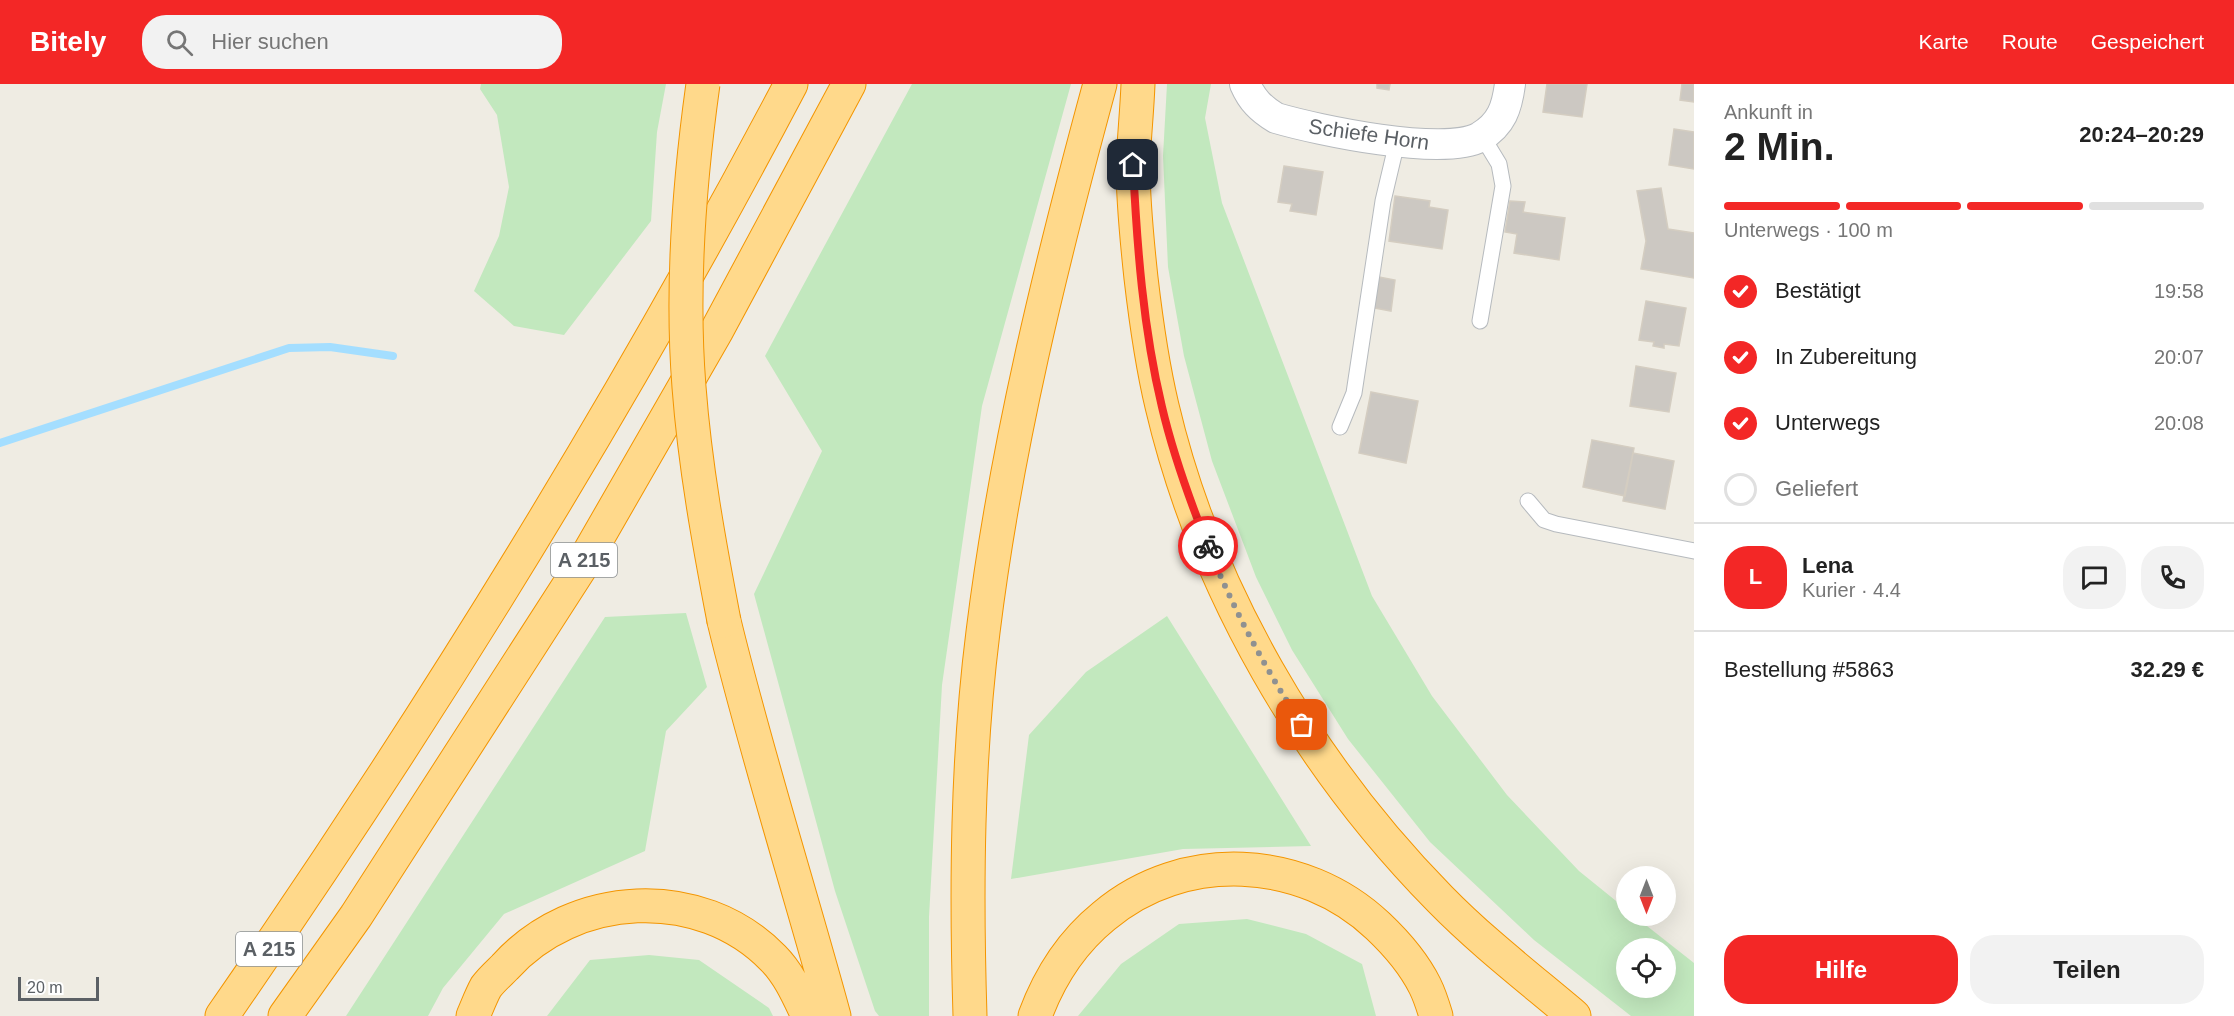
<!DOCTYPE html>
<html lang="de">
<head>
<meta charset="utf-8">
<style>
  body { margin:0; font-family:Helvetica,sans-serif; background:#f2f2f2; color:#222; height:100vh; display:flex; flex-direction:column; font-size:22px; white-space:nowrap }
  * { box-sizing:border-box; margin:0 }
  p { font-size:20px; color:#767676 }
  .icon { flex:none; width:33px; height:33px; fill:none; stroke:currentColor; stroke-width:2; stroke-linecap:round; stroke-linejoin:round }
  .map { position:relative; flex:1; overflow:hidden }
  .panel { display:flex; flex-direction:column; background:#fff; width:540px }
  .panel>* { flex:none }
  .needle { width:39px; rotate:180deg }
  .controls { position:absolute; left:1616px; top:782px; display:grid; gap:12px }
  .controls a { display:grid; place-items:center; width:60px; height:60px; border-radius:50%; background:#fff; box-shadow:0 6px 24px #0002; font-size:30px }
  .scale { position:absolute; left:18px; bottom:15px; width:81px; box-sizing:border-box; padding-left:6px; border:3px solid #5b6065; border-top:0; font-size:16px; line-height:21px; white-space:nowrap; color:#5b6065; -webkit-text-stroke:4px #fff; paint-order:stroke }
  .pin { position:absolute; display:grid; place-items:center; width:51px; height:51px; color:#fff; margin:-26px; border-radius:12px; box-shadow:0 3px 9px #0006 }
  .courier { position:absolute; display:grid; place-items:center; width:60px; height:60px; margin:-30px; border:4px solid #f32726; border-radius:50%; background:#fff; color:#222; box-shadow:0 2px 8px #0007 }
  .summary em { font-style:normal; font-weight:600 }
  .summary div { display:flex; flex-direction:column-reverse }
  .summary { display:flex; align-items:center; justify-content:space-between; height:102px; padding:0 30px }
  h1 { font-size:39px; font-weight:600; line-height:45px }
  .bar { display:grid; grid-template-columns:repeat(4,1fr); gap:9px 6px; align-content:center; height:72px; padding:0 30px }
  .bar i { height:8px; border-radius:4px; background:#e0e0e0 }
  .bar .current { background:#f32726 }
  .bar p { grid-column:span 4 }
  .line { display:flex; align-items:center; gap:15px; padding:0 30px; border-top:2px solid #e0e0e0 }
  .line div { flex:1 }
  .round { display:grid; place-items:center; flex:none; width:63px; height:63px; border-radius:24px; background:#f2f2f2 }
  ol { padding:0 30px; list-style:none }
  li { display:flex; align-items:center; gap:18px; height:66px }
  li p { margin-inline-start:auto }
  li .icon { padding:6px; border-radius:50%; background:#f32726; color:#fff; stroke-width:4 }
  li:last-child { color:#767676 }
  li i { width:33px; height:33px; border:3px solid #e0e0e0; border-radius:50% }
  .button { display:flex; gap:12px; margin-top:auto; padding:12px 30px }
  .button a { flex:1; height:69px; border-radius:24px; background:#f32726; color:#fff; font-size:24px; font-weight:600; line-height:69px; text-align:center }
  .button a+a { background:#f2f2f2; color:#222 }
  header { display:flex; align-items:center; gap:36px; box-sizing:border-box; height:84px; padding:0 30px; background:#f32726; color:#fff }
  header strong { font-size:28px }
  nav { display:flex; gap:33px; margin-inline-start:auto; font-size:21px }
  .search { width:420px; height:54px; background:#f2f2f2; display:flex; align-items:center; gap:15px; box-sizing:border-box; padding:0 21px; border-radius:24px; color:#767676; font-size:22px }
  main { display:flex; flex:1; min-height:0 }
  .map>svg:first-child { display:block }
  .green { fill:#c2e8be; fill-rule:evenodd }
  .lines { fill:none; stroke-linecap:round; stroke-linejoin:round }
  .stream { stroke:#a4deff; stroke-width:8 }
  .building { fill:#ccc8c2; stroke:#d4cdc1; stroke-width:1.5 }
  .lane-casing { stroke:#b6babe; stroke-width:17 }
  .street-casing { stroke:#b6babe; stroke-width:32 }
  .highway-casing { stroke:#f39500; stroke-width:35 }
  .lane { stroke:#fff; stroke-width:15 }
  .street { stroke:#fff; stroke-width:30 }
  .highway { stroke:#ffd98b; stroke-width:33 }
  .highway-bridge-casing { stroke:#f39500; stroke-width:35; stroke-linecap:butt }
  .highway-bridge { stroke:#ffd98b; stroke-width:33 }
  .done { stroke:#8f9191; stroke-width:6; stroke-dasharray:0 10.8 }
  .route { stroke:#f32726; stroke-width:8 }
  .labels { text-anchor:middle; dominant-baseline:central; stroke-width:4.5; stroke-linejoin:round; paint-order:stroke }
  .shield { fill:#fff; stroke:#8c9093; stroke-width:1.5 }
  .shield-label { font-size:20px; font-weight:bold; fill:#5b6065 }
  .street-label { font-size:21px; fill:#5b6065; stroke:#fff }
</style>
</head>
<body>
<header>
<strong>Bitely</strong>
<div class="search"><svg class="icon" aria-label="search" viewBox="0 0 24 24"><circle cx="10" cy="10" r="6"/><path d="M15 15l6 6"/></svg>Hier suchen</div>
<nav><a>Karte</a><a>Route</a><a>Gespeichert</a></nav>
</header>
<main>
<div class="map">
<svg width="1694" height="932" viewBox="0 0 1694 932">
  <rect width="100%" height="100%" fill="#efece3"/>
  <path class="green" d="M481 0H666L657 48 651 137 564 251 514 242 474 207 499 152 509 103 497 31 480 5Z
    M912 0H1071L982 322 942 601 929 833V932H879L875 927 835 807 754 510 822 367 765 272Z
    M1167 0H1211L1205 34 1222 119 1372 512 1432 612 1507 711 1579 787 1626 825V831H1633L1694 879V932H1631L1534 856 1430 758 1348 655 1292 566 1256 493 1212 377 1184 272 1168 183 1163 72ZM1626 864H1665V903H1626Z
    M686 529 707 603 666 647 645 767 504 830 443 904 428 932H346L605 533Z
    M1167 532 1311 762 1183 765 1011 795 1029 651 1086 588Z
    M1247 835 1306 850 1362 880 1376 932H1078L1121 880 1179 840Z
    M649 871 699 876 769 924 773 932H547L590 876Z"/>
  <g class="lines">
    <path class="stream" d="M0 359 289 264 330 263 393 272"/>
  </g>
  <path class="building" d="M1377 0H1390L1389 6 1377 4Z
    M1547 0H1587L1582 33 1543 28Z
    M1682 0H1694V18L1680 16Z
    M1674 45 1694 48V85L1669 81Z
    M1284 82 1323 88 1316 131 1290 127 1292 120 1278 118Z
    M1661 104 1668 145 1694 149V194L1641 185 1646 157 1637 107Z
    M1395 112 1430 117 1429 123 1448 126 1442 165 1389 157Z
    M1510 117 1525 118 1523 128 1565 134 1559 176 1514 169 1517 150 1505 148Z
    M1379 193 1395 196 1391 227 1374 224Z
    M1646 217 1686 224 1679 262 1664 260V264L1653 262 1654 258 1639 256Z
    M1636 282 1676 289 1669 328 1630 322Z
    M1371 308 1418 317 1406 379 1359 369Z
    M1592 356 1634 364 1625 412 1583 403Z
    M1633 369 1674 377 1665 425 1623 417Z"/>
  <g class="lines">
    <defs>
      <path id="lane" d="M1480 237 1503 102 1499 80 1482 52
        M1340 343 1354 309 1383 117 1397 58
        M1528 417 1544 436 1556 440 1694 467"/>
      <path id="street" d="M1245 0C1252 16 1261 25 1276 34 1317 46 1444 73 1480 53 1502 40 1507 23 1510 0"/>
      <path id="highway" d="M1138 0C1137 27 1134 54 1133 81 1133 119 1137 157 1141 194 1146 237 1152 280 1162 322 1205 505 1308 681 1440 815 1481 857 1529 894 1574 932
        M724 537C756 669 798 800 834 932
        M222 932C430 632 621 323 791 0
        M285 932 356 832 582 481 717 246 849 0
        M473 932C477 923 481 912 486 903 491 896 499 889 505 883 573 807 700 799 773 874 789 890 798 911 808 932
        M970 932C966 804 967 675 983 548 1006 362 1051 180 1100 0
        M1035 932C1049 894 1072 858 1104 832 1183 765 1303 771 1378 842 1396 859 1414 880 1425 902 1430 912 1433 922 1436 932"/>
    </defs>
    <use href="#lane" class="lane-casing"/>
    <use href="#street" class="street-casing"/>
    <use href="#highway" class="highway-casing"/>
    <use href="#lane" class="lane"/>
    <use href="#street" class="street"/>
    <use href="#highway" class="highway"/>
    <defs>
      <path id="highway-bridge" d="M703 0C689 100 681 202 689 303 695 382 709 459 724 537"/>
    </defs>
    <use href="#highway-bridge" class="highway-bridge-casing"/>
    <use href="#highway-bridge" class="highway-bridge"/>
  </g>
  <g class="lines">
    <path class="done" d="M1208 462C1233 525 1265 584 1302 641"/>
    <path class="route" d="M1133 81C1137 162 1143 244 1162 323 1173 370 1190 417 1208 462"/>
  </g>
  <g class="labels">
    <g class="shield">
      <rect x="551" y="459" width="66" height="34" rx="4.5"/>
      <rect x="236" y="848" width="66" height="34" rx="4.5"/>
    </g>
    <g class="shield-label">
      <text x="584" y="476">A 215</text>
      <text x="269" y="865">A 215</text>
    </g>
    <g class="street-label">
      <text transform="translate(1369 50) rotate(8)">Schiefe Horn</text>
    </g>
  </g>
</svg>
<div class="controls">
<a><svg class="needle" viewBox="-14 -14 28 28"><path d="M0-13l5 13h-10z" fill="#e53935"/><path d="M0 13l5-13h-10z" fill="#767676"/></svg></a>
<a><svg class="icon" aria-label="locate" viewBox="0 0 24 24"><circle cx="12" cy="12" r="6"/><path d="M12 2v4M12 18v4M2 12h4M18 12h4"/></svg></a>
</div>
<div class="scale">20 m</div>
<div class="pin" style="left:1302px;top:641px;background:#ea580c"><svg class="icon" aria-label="bag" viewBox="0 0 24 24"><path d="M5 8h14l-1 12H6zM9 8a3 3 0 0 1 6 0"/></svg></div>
<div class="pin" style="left:1133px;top:81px;background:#1f2937"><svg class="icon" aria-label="home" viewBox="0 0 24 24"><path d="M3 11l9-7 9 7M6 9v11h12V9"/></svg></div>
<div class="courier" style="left:1208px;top:462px"><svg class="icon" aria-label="bike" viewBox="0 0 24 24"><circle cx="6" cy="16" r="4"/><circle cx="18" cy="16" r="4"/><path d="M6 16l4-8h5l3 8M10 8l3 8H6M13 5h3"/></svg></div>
</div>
<section class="panel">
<div class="summary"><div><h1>2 Min.</h1><p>Ankunft in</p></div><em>20:24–20:29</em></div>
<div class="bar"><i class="current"></i><i class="current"></i><i class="current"></i><i></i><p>Unterwegs · 100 m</p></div>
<ol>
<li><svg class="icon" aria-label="check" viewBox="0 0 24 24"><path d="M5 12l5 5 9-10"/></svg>Bestätigt<p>19:58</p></li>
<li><svg class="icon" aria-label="check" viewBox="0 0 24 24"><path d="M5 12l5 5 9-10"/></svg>In Zubereitung<p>20:07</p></li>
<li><svg class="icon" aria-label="check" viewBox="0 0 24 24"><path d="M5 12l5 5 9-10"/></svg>Unterwegs<p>20:08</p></li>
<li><i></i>Geliefert</li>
</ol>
<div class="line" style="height:108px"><b class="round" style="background:#f32726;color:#fff">L</b><div><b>Lena</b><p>Kurier · 4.4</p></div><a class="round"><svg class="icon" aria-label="chat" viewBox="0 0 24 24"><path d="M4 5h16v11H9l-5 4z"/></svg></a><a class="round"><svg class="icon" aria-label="phone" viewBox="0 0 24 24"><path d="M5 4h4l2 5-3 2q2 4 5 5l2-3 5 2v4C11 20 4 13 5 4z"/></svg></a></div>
<div class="line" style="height:78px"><div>Bestellung #5863</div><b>32.29 €</b></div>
<div class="button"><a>Hilfe</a><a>Teilen</a></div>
</section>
</main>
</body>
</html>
